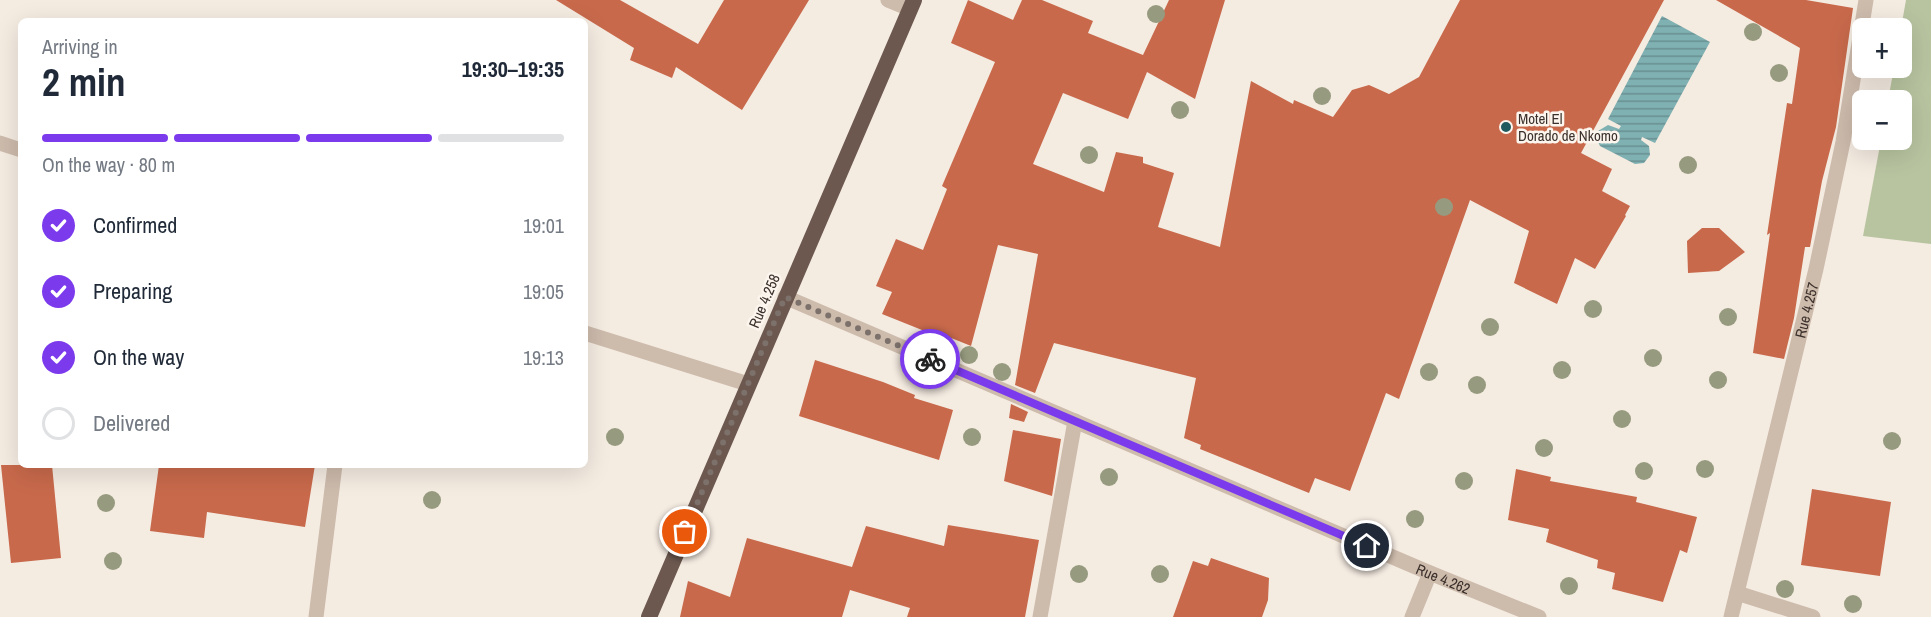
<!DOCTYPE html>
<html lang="en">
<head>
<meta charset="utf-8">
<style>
  body { margin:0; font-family:"Archivo Narrow",sans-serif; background:#f6f6f7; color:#1f2937; height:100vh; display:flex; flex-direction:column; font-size:22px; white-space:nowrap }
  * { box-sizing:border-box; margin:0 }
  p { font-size:20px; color:#747a83 }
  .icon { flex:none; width:33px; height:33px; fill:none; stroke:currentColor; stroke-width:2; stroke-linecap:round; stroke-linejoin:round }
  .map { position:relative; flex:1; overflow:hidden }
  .sheet { position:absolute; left:18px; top:18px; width:570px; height:450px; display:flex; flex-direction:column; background:#fff; border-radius:9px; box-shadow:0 6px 24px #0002 }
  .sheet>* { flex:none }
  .buttons { position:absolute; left:1852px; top:18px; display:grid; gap:12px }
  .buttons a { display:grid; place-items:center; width:60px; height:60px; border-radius:9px; background:#fff; box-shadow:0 6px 24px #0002; font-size:30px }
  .pin { position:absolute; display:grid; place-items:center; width:51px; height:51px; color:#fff; margin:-26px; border:3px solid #fff; border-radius:50%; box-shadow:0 2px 6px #0007 }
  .courier { position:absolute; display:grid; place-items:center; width:60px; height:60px; margin:-30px; border:4px solid #7c3aed; border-radius:50%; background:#fff; color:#222; box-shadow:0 2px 8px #0007 }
  .head em { font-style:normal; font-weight:700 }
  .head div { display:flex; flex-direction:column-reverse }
  .head { display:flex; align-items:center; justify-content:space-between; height:102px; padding:0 24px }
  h1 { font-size:39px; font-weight:700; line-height:45px }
  .bar { display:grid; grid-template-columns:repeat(4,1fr); gap:9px 6px; align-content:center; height:72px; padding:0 24px }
  .bar i { height:8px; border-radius:4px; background:#e0e1e3 }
  .bar .on { background:#7c3aed }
  .bar p { grid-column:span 4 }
  ol { padding:0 24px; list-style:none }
  li { display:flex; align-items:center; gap:18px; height:66px }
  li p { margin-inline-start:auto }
  li .icon { padding:6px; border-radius:50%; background:#7c3aed; color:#fff; stroke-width:4 }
  li:last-child { color:#747a83 }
  li i { width:33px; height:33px; border:3px solid #e0e1e3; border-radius:50% }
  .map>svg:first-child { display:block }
  .grass { fill:#b8c4a0 }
  .water { fill:url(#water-rules) }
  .building { fill:#c8694b }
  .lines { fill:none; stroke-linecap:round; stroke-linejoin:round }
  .minor { stroke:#cdbbac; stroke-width:15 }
  .trunk { stroke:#6c584f; stroke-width:16 }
  .tree { fill:#969b7f }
  .done { stroke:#7c716b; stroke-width:6; stroke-dasharray:0 10.8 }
  .route { stroke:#7c3aed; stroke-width:8 }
  .poi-dot { fill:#1f5a5e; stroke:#fbf5ee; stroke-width:2 }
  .labels { text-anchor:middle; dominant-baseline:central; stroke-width:5; stroke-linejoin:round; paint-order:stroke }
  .poi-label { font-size:15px; fill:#3b302b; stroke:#fbf5ee; text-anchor:start }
  .street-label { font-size:15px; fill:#3b302b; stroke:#fbf5ee }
</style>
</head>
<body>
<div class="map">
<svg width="1931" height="617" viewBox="0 0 1931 617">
  <defs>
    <pattern id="water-rules" width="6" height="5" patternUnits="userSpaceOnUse" patternTransform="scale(1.5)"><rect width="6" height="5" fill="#7fb0b2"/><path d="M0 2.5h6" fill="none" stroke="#699091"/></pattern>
  </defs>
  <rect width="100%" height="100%" fill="#f4ebe1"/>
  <path class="grass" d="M1906 0H1931V244L1863 236 1881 140H1902V100H1888L1894 68H1902L1901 28Z"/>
  <path class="water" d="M1662 16 1710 42 1655 143 1642 137 1641 140 1649 146 1650 155 1644 163 1635 164 1600 146 1596 138 1598 131 1608 125 1619 129 1621 126 1608 119Z"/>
  <path class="building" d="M556 0H620L698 44 724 0H809L742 110 676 67 672 78 630 60 634 48Z
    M968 0 1013 20 1022 0H1042L1093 21 1088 33 1143 55 1169 0H1225L1195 99 1147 72 1128 119 1063 93 1033 164 1104 192 1116 152 1143 157V163L1174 173 1158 227 1220 247 1251 81 1293 104 1294 100 1333 117 1352 90 1369 85 1389 94 1419 77 1460 0H1664L1581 153 1612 169 1602 191 1630 206 1625 215 1626 216 1595 269 1575 258 1557 304 1514 283 1529 231 1470 200 1399 399 1386 393 1350 491 1315 478 1309 493 1200 449 1201 445 1184 438 1196 378 1054 343 1035 393 1015 385 1038 254 998 245 971 346 929 329 927 332 882 314 892 292 876 286 896 239 923 250 947 189 942 186 995 62 951 43Z
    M1716 0H1806L1853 8 1836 127 1822 181 1810 247H1805L1794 318 1784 359 1753 353 1770 233 1767 235 1787 103 1792 104 1800 48Z
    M1702 228H1719L1745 252 1719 271 1688 273 1687 241Z
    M815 360 883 382 915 395 914 398 953 410 939 460 799 416Z
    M1011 404 1028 412 1024 422 1009 418Z
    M1013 430 1061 439 1052 496 1004 481Z
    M1 465H52L61 558 11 563Z
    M159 465H315L305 527 207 512 204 538 150 531Z
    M1516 469 1551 477 1550 481 1637 497 1636 502 1697 517 1687 553 1680 550 1663 602 1612 589 1615 573 1597 568 1598 560 1546 542 1549 529 1508 520Z
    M1812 489 1891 502 1880 576 1801 565Z
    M948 525 1039 540 1025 617H907L910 608 850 590 842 617H680L688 581 730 597 747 538 852 567 866 526 944 546Z
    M1211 558 1269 578 1268 600 1262 617H1173L1193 561 1208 566Z"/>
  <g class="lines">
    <g class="minor">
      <path d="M888 0 910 9"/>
      <path d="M0 143 21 150"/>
      <path id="s1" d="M785 297 1430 573 1539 617"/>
      <path d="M585 333 748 384"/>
      <path d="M1737 593 1813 617"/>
      <path d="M316 617 335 465"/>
      <path d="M1040 617 1075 421"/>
      <path d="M1412 617 1430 573"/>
      <path id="s2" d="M1731 617 1816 269 1843 142 1866 0"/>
    </g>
    <path class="trunk" d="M649 617 914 0"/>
  </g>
  <g class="tree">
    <circle cx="1156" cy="14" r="9"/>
    <circle cx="1753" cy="32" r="9"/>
    <circle cx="1779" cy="73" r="9"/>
    <circle cx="1322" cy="96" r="9"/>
    <circle cx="1180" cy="110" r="9"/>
    <circle cx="1089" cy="155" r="9"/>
    <circle cx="1688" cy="165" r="9"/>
    <circle cx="1444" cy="207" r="9"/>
    <circle cx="1593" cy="309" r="9"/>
    <circle cx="1728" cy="317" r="9"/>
    <circle cx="1490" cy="327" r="9"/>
    <circle cx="969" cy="355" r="9"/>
    <circle cx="1653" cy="358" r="9"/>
    <circle cx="1562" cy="370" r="9"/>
    <circle cx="1002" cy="372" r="9"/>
    <circle cx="1429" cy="372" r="9"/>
    <circle cx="1718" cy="380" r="9"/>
    <circle cx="1477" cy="385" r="9"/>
    <circle cx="1622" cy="419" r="9"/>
    <circle cx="615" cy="437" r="9"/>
    <circle cx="972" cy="437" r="9"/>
    <circle cx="1892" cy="441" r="9"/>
    <circle cx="1544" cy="448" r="9"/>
    <circle cx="1705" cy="469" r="9"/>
    <circle cx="1644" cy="471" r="9"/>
    <circle cx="1109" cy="477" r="9"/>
    <circle cx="1464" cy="481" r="9"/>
    <circle cx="432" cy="500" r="9"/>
    <circle cx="106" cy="503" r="9"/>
    <circle cx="1415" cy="519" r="9"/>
    <circle cx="113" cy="561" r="9"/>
    <circle cx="1079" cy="574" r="9"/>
    <circle cx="1160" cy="574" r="9"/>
    <circle cx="1569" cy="586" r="9"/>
    <circle cx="1785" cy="589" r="9"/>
    <circle cx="1853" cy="604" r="9"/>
  </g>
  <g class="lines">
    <path class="done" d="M685 532 785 297 930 359"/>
    <path class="route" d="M930 359 1367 546"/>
  </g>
  <circle class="poi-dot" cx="1506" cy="127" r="6"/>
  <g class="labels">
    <g class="poi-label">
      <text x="1518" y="118">Motel El<tspan x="1518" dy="17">Dorado de Nkomo</tspan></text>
    </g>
    <g class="street-label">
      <text transform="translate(764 301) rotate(-67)">Rue 4.258</text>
      <text stroke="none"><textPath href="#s2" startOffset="316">Rue 4.257</textPath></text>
      <text stroke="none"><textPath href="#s1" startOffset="716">Rue 4.262</textPath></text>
    </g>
  </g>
</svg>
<div class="buttons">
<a>+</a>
<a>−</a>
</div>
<div class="pin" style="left:685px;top:532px;background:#ea580c"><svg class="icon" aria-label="bag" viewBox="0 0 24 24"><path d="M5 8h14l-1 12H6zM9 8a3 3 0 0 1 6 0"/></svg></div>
<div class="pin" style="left:1367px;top:546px;background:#1f2937"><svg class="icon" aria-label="home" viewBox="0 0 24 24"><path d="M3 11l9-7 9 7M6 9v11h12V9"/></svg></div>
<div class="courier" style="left:930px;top:359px"><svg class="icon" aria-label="bike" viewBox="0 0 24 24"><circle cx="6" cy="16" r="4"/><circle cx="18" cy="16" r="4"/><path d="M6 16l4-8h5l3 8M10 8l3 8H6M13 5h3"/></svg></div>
<section class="sheet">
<div class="head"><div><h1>2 min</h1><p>Arriving in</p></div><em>19:30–19:35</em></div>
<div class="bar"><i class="on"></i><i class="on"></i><i class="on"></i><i></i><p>On the way · 80 m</p></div>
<ol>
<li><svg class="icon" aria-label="check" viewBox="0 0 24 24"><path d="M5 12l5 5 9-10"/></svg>Confirmed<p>19:01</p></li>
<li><svg class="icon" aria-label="check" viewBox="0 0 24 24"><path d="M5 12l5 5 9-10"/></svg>Preparing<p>19:05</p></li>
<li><svg class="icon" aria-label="check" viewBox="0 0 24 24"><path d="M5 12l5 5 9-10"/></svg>On the way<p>19:13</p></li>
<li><i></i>Delivered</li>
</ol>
</section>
</div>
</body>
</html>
